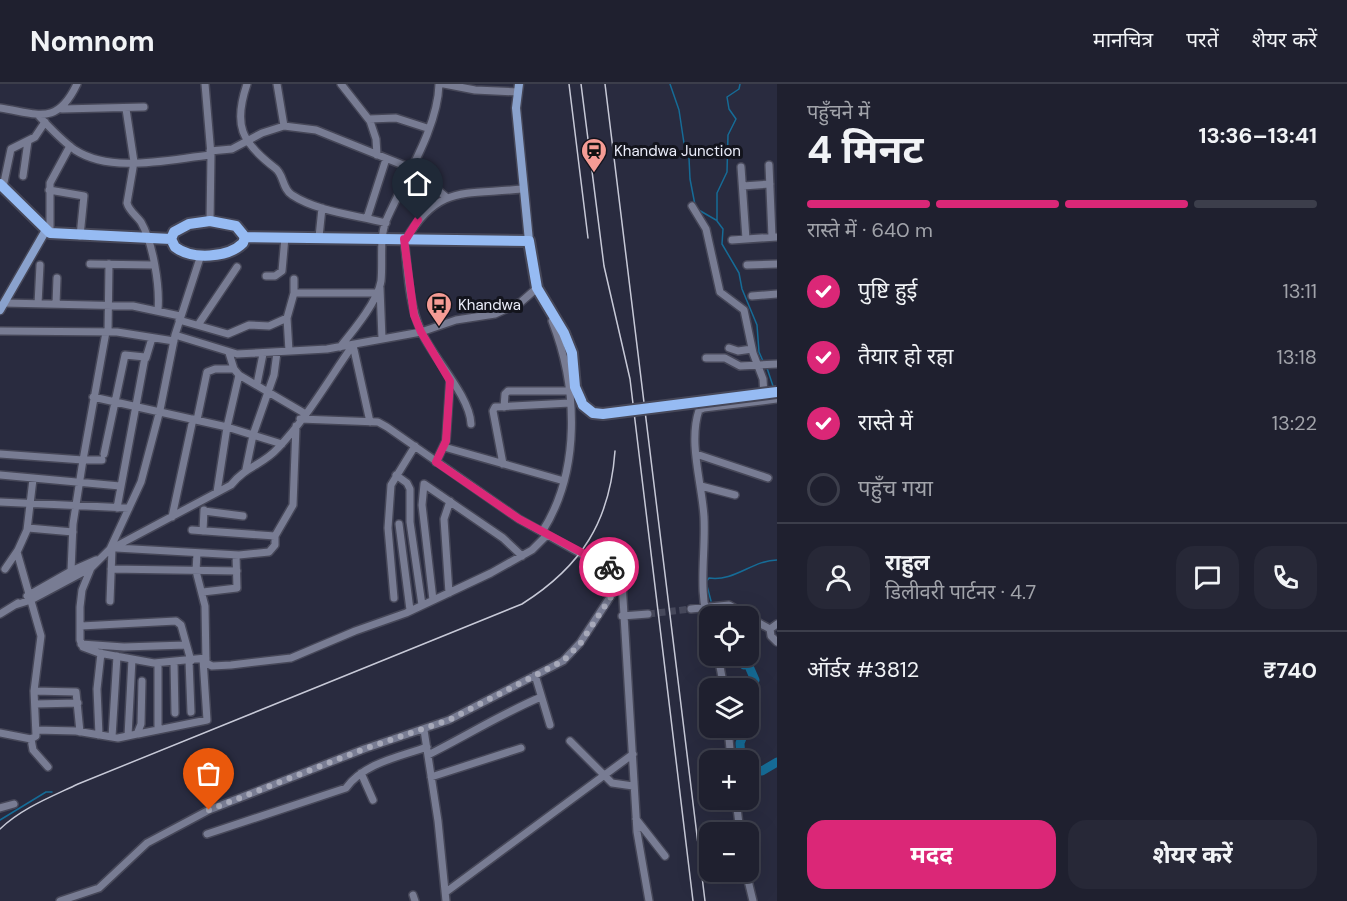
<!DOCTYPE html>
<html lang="hi">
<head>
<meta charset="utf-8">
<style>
  body { margin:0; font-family:"DM Sans","Noto Sans Devanagari",sans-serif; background:#272837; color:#f1f3f6; height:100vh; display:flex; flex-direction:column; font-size:22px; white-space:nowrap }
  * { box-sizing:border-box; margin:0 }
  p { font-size:20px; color:#a1a3aa }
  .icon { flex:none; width:33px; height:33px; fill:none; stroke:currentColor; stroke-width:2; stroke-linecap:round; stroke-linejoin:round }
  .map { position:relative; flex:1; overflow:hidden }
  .sheet { display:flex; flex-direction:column; background:#1f202f; width:570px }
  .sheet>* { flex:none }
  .tools { position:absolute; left:699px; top:522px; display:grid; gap:12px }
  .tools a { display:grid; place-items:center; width:60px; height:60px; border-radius:12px; background:#1f202f; box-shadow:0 6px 24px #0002,0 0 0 2px #3c3e4b; font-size:30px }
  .pin { position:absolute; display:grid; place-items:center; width:51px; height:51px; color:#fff; margin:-62px -26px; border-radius:50% 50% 50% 0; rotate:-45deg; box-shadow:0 0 6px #0007 }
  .pin .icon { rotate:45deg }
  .courier { position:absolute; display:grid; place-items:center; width:60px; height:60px; margin:-30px; border:4px solid #db2777; border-radius:50%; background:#fff; color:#222; box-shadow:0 2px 8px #0007 }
  .head em { font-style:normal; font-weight:700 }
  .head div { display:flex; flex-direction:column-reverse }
  .head { display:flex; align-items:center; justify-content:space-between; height:102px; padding:0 30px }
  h1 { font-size:39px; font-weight:700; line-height:45px }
  .bar { display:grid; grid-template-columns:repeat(4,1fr); gap:9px 6px; align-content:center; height:72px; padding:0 30px }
  .bar i { height:8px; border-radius:4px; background:#3c3e4b }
  .bar .active { background:#db2777 }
  .bar p { grid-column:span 4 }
  .line { display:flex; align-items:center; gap:15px; padding:0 30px; border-top:2px solid #3c3e4b }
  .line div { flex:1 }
  .round { display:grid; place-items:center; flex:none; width:63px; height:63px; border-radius:18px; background:#272837 }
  ol { padding:0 30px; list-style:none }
  li { display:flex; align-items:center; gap:18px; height:66px }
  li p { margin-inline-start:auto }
  li .icon { padding:6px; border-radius:50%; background:#db2777; color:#fff; stroke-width:4 }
  li:last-child { color:#a1a3aa }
  li i { width:33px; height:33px; border:3px solid #3c3e4b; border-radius:50% }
  .primary-button { display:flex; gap:12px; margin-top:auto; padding:12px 30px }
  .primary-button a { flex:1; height:69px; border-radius:18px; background:#db2777; color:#fff; font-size:24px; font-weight:700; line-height:69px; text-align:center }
  .primary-button a+a { background:#272837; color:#f1f3f6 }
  header { display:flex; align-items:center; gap:36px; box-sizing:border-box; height:84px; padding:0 30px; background:#1f202f; border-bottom:2px solid #3c3e4b }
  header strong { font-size:28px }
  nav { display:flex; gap:33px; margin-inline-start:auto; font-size:21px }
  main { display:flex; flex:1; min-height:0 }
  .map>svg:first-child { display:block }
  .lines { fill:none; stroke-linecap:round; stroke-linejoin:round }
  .stream { stroke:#166c97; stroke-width:1.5 }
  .river { stroke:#166c97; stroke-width:9 }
  .minor-tunnel { stroke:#46485b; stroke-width:7; stroke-dasharray:7 3.5; stroke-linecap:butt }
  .minor-casing { stroke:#464758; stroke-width:10 }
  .major-casing { stroke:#464758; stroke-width:11 }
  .highway-casing { stroke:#464758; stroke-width:14 }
  .minor { stroke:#787c93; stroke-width:7 }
  .major { stroke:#8aa2cd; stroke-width:8 }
  .highway { stroke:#96bbf3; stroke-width:10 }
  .rail { stroke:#c7c9d7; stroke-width:1.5 }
  .highway-bridge-casing { stroke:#464758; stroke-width:14; stroke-linecap:butt }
  .highway-bridge { stroke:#96bbf3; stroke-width:10 }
  .done { stroke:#a7a9b9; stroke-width:6; stroke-dasharray:0 10.8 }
  .route { stroke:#db2777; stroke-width:8 }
  .labels { text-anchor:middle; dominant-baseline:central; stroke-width:6; stroke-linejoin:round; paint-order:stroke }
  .poi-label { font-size:15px; fill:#ebedfa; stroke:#13141d; text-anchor:start }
</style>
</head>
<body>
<header>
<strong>Nomnom</strong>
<nav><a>मानचित्र</a><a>परतें</a><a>शेयर करें</a></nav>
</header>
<main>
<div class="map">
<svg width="777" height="817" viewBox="0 0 777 817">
  <rect width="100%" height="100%" fill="#292b3f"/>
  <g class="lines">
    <path class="stream" d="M670 0 679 26 685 66 689 74 690 95 695 121
      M740 0 739 5 727 13 729 25 736 35 728 51 727 88 717 109V137L723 145 722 160 739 189 742 205 757 241 759 268 763 277
      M697 125 716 136
      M767 284 774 305
      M711 517 706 498 709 494C734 498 753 476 777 476
      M0 736 46 708H52"/>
    <path class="river" d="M713 528 716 532
      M743 572 744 581 748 580 755 596 752 602 754 615 748 633
      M741 676 740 659 746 644
      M748 683 762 687 777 678"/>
    <path class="minor-tunnel" d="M648 530 691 525"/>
    <defs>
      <path id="minor" d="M247 0C233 41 241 58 275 84 284 90 282 105 292 111 318 128 356 131 386 139
        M277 0 284 42
        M341 0 370 37 376 55 377 71
        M444 0 475 6 518 8
        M0 24C39 30 57 42 77 0
        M62 25 144 23
        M126 25 134 78 127 119C129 127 136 131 141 138 153 159 160 202 158 226
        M38 31C49 43 61 56 75 66 112 90 170 75 211 71L205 0
        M369 35 396 34 427 44
        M210 67 232 65 262 49 284 42 316 46 413 85 446 113
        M769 81 772 153
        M741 83 746 155
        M23 92 28 57
        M743 102 770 100
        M3 103 11 65 35 53 45 38
        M49 106 84 112 80 152
        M692 122 706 145 720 208 744 226 753 269 763 295 764 311
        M367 134 386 75
        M210 137 211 71
        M50 149V99L70 62
        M319 153 322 124
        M404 155C408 185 408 219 421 247 433 274 470 312 471 340
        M406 155C439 100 465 111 522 105
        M732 156 777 153
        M90 180 153 181
        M747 181 777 180
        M266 192H275L282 187 285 153
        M380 204 382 255
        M294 209H376
        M752 212 777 210
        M4 219 133 222 180 232
        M38 220 40 181
        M56 220 57 194
        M179 236 228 250 249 241 269 242 287 234
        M198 241 237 183
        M0 247 117 248 174 257
        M108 248 109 180
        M175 251 237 270 327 265 421 248 456 236 495 230 521 218 537 204
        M353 261 370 338
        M340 263C353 247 378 217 381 197 383 178 379 155 386 137 403 97 438 45 439 0
        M729 264 738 267 752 265
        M289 267 287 234 294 209V195
        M229 269 234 285 239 291 304 329
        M146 274 152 254
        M706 274H725L740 282 777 280
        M257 300 263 270
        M93 313 227 343 282 360
        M504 323 505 310 508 307H569
        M300 335 378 338 387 343 519 435 617 490 622 498 637 748 649 817
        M197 336 207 288 215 285H234
        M444 363 564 397
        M0 370 83 376 106 248
        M104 370 125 271 145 273 117 424
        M696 370 768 394
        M436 378 446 357 450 297
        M503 380 493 327 495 323 570 319
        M246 385 253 351 274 291 277 268
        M0 391 120 402
        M396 391 407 399 410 405V438L422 521
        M701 402 735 411
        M217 408 227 343 239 291
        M0 418 129 424
        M204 427 243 432
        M172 433 193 335
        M399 440 410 526
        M28 444 73 448
        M192 446 275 452 293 421 296 342
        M203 447 204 426
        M542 448C581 387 578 303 552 237
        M116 464 239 471 269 468 275 461V452
        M110 465 141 398 160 326 175 251 201 171
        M197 469 196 487 205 522 206 579 212 582 231 581 291 574 355 547 406 529 491 489 532 466 547 451
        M91 484 82 506 80 523V556L83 563 99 569 154 579 206 574
        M5 485 18 466 27 446 33 395
        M111 485 237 487
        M71 487 73 440 83 376H102
        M203 508 237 504 236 471
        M449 509 444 435 450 417
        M27 512 71 487 96 476
        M394 514 388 444 391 401 415 362
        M433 516 422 421 424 400 503 454 522 472
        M110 517 112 465
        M15 521 31 516 91 484 109 466 231 401C246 382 263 381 278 364 307 334 329 295 353 261
        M691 525 729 521 748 532
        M0 530 18 519
        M622 532 648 530
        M748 533 770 545
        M777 540 770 545 771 552 777 558
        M81 542 176 537 181 541 191 577
        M710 544C697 507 706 471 704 433 702 399 688 359 699 326L704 324 777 315
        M81 560 124 563 186 561
        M718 572 724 604
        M189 577 191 628
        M174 578 175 629
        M158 579V646
        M535 591 550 641
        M34 607 76 608 80 648
        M35 620 78 619
        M728 644 731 676
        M36 646 76 647 118 654 137 650 141 640 142 597
        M424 646 438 737 446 817
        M0 649 31 655 36 652 34 607 41 552 17 468
        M138 650 207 636 203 575
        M99 651 97 605 101 569
        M128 652 132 575
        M112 653 117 572
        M31 655 33 666 48 683
        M570 657 612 699 633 702
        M428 671C466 652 503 629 541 613
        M361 689 373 716
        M431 693 521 664
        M736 716 740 748
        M0 724 14 720
        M636 735 665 772
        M207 750 346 704C364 679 399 673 427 663
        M746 788 753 817
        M446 808 633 670
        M413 811 415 817
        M60 817 99 804 147 759 209 726 364 665 449 636 563 577 580 559 620 498"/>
      <path id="major" d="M519 0 516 24 529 157
        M0 226 46 146"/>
      <path id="highway" d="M0 100 50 149 171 155
        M210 137 236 142 245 153 243 159C228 174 192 176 175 163L171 155 174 148 189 140Z
        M245 153 529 157 537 204 564 249 572 269 575 303 583 321"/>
    </defs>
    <use href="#minor" class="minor-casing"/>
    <use href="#major" class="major-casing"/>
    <use href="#highway" class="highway-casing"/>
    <use href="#minor" class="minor"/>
    <use href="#major" class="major"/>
    <use href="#highway" class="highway"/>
    <path class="rail" d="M569 0 588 154
      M581 0 604 182 630 295 693 817
      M605 0 705 817
      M0 745C22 724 51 713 78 700L522 520C582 482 610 437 615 367"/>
    <defs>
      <path id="highway-bridge" d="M583 321 593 329 603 330 777 308"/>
    </defs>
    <use href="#highway-bridge" class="highway-bridge-casing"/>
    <use href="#highway-bridge" class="highway-bridge"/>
  </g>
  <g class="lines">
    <path class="done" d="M209 726 364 665 449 636 563 577 580 560 618 502 621 496 609 483"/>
    <path class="route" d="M418 136 406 155H404L414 231 421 248 450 297 446 357 436 378 519 435 609 483"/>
  </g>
  <defs>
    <symbol id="station-pin" viewBox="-11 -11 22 30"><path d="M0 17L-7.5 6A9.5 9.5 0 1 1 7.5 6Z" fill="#f59c95" stroke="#13141d"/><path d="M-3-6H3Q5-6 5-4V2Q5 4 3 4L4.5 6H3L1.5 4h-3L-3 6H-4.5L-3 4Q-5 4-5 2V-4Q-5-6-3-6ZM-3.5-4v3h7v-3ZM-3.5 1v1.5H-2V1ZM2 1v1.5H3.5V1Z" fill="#111"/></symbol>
    <symbol id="bus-pin" viewBox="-11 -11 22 30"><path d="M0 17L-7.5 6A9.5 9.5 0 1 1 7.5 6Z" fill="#f59c95" stroke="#13141d"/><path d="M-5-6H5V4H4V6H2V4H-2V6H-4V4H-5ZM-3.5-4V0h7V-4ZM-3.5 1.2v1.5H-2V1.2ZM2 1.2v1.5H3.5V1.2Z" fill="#111"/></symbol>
  </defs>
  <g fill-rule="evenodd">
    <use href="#station-pin" x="579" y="52" width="30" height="40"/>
    <use href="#bus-pin" x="424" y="206" width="30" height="40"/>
  </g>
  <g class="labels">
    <g class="poi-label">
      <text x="614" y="67">Khandwa Junction</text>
      <text x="458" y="221">Khandwa</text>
    </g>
  </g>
</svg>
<div class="tools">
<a><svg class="icon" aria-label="locate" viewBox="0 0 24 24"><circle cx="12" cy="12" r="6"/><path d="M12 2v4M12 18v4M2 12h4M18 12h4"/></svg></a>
<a><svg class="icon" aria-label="layers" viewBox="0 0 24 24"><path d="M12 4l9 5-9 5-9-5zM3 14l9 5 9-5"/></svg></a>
<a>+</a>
<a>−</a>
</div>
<div class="pin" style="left:209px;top:726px;background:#ea580c"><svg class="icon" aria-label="bag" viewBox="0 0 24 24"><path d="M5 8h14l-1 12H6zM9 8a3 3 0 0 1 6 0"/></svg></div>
<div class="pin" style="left:418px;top:136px;background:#1f2937"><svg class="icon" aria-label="home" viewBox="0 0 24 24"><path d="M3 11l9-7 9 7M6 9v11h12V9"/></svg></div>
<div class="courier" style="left:609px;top:483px"><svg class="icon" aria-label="bike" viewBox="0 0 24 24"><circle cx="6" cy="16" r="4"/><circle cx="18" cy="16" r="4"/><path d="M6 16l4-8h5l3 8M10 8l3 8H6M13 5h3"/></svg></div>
</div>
<section class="sheet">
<div class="head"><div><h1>4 मिनट</h1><p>पहुँचने में</p></div><em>13:36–13:41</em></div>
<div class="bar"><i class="active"></i><i class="active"></i><i class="active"></i><i></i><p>रास्ते में · 640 m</p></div>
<ol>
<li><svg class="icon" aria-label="check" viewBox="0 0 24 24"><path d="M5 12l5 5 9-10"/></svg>पुष्टि हुई<p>13:11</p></li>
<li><svg class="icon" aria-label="check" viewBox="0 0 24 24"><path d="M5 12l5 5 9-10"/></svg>तैयार हो रहा<p>13:18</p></li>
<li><svg class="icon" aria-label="check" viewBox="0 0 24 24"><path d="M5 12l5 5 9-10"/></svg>रास्ते में<p>13:22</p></li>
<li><i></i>पहुँच गया</li>
</ol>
<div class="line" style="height:108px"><a class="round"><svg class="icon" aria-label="person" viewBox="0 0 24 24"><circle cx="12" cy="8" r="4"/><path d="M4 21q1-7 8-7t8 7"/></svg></a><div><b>राहुल</b><p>डिलीवरी पार्टनर · 4.7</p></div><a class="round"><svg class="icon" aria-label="chat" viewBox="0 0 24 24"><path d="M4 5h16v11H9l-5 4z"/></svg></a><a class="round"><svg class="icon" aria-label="phone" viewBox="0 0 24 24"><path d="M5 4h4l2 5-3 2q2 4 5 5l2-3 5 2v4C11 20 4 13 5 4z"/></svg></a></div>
<div class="line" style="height:78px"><div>ऑर्डर #3812</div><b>₹740</b></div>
<div class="primary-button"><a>मदद</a><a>शेयर करें</a></div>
</section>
</main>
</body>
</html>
